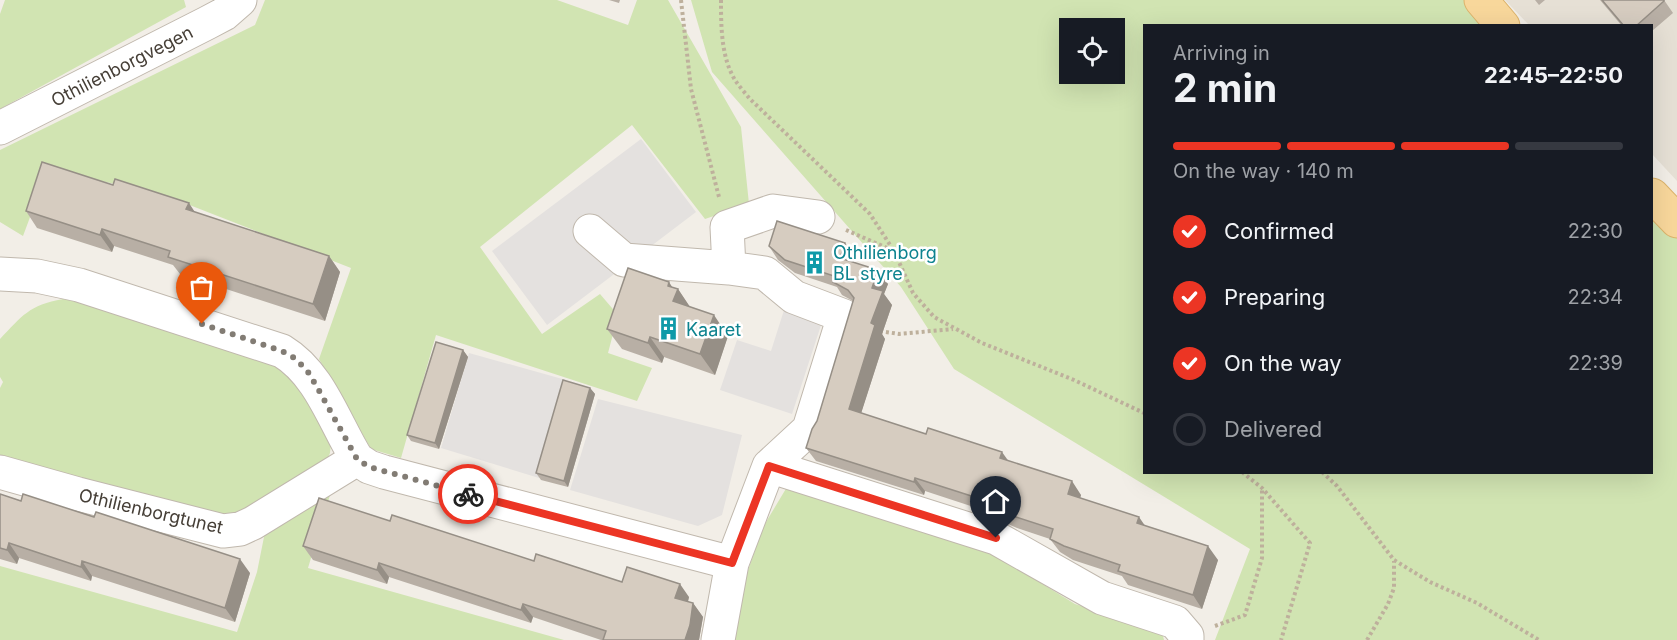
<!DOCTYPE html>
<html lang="en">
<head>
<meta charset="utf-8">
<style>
  body { margin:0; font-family:Inter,sans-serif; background:#20242c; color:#f1f3f6; height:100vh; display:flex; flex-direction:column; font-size:22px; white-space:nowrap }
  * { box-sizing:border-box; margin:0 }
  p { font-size:20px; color:#9ea1a6 }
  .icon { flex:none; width:33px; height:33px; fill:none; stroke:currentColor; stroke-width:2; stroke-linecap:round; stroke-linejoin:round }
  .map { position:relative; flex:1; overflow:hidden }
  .drawer { position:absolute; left:1143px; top:24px; width:510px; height:450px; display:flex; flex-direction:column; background:#171b24; border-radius:0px; box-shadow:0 6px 24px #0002 }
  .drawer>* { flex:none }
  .buttons { position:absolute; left:1059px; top:18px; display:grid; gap:12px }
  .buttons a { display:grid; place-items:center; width:66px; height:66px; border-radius:0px; background:#171b24; box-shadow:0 6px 24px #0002; font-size:30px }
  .pin { position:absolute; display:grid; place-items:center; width:51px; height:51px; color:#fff; margin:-62px -26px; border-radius:50% 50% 50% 0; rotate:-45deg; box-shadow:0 0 6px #0007 }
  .pin .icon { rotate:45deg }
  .courier { position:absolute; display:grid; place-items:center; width:60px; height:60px; margin:-30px; border:4px solid #ec3524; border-radius:50%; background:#fff; color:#222; box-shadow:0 2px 8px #0007 }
  .head em { font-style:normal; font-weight:700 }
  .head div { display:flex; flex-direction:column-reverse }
  .head { display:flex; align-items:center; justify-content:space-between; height:102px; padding:0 30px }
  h1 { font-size:39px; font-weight:700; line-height:45px }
  .bar { display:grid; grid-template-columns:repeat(4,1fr); gap:9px 6px; align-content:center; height:72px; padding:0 30px }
  .bar i { height:8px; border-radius:4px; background:#363941 }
  .bar .current { background:#ec3524 }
  .bar p { grid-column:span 4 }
  ol { padding:0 30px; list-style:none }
  li { display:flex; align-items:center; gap:18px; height:66px }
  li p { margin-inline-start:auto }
  li .icon { padding:6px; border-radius:50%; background:#ec3524; color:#fff; stroke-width:4 }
  li:last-child { color:#9ea1a6 }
  li i { width:33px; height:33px; border:3px solid #363941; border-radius:50% }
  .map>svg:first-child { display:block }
  .residential { fill:#e6e0d5 }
  .green { fill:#d1e4b2; fill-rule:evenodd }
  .parking { fill:#e4e1df }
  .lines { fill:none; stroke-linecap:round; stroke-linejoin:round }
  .minor-casing { stroke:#c0b8ad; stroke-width:35 }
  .major-casing { stroke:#dcb36b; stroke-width:35 }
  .path { stroke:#beb09c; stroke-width:4; stroke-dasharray:3 3; stroke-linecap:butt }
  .minor { stroke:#fff; stroke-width:33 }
  .major { stroke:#f8d79b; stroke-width:33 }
  .wall { fill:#b8afa5 }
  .shaded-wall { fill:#968f86 }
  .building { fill:#d6ccc0; stroke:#968f86; stroke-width:1.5 }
  .done { stroke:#827c74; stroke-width:6; stroke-dasharray:0 10.8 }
  .route { stroke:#ec3524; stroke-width:8 }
  .labels { text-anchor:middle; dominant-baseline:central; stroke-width:5; stroke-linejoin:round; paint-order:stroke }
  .street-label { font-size:18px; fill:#453e36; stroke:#fff }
  .culture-label { font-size:18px; fill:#0d838f; stroke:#fff; text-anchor:start }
</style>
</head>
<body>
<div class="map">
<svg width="1677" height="640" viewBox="0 0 1677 640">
  <rect width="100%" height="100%" fill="#f2eee7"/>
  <path class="residential" d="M1505 0H1677V181L1652 154V26L1529 25Z"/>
  <path class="green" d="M5 0H184L186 7 0 109V14Z
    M265 0H557L628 25 637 0H668L741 127 749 204 705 219 632 125 480 247 542 334 600 294 618 315 608 353 652 368 637 401 436 335 401 458 371 449 319 359 351 268 164 195 48 169 23 236 0 222V150L255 25Z
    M691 0H1481L1503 25 1144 26V472H1652V195L1677 221V640H1215L1250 549 954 369 901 287 712 72ZM1070 28H1114V74H1070Z
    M63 299 86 303 277 366 301 386 331 444 330 453 326 462 234 519 0 460V388L3 382 0 377V339C22 316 29 305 63 299Z
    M333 485 308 568 564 640H0V566L237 632 257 572 266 527Z
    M787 487 995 555 1075 604 1162 632 1164 640H735V608L763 527Z"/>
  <path class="parking" d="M641 139 696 212 547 325 492 251Z
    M785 307 823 319 792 414 720 390 737 340 771 351Z
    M469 353 566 380 539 478 441 448Z
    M598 399 742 435 722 515 698 526 570 490Z"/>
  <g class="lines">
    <defs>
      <path id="minor" d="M0 128 207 23 224 14 240 0
        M729 268 727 227 773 211 818 217
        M0 274 37 276 79 285 282 351C320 374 334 422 357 459L369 467 384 472 732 563 769 466 809 429 844 316 794 297 765 273 729 268 624 260 590 231
        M769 466 996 538 1102 598 1175 622 1187 636V640
        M0 472 78 494 223 531 240 529 253 523 357 459
        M718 640 732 563"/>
      <path id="major" d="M1481 0 1503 26
        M1652 195 1677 221"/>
    </defs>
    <use href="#minor" class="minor-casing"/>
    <use href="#major" class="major-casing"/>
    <path class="path" d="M681 0 691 89 719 197
      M721 0C721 26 721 57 735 80 739 86 745 93 750 99L870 214 894 251 913 293 934 317 982 343 1074 380 1144 413
      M846 230 894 251
      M880 331 899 334 953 329
      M1242 472 1262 488 1310 543 1281 640
      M1322 472 1337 486 1394 560 1430 582 1477 603 1539 640
      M1215 626 1245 615 1262 558V489
      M1367 640 1388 604 1394 588V561"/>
    <use href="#minor" class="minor"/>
    <use href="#major" class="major"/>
  </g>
  <path class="wall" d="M609 0H620L619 3Z
    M1535 0H1545L1539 5Z
    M1600 0H1664L1673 13 1652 31V26H1622Z
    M26 211 195 212 329 256 340 272 325 321 180 274 173 265 114 246 112 252 37 228Z
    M845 243 855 257 853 262 888 284 884 294 892 305 882 334 885 339 861 413 1009 461 1081 495 1080 498 1145 526 1218 560 1202 609 1128 585 1122 576 1073 560 1060 552 1050 539 1017 528 992 517 989 512 925 491 924 495 816 461 806 448 817 421 853 301 842 295 837 287 795 273 778 260 769 246Z
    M672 288 678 289 690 307 728 336 715 375 664 357 662 363 622 349 607 329Z
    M463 350 468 357 439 449 411 441 407 435Z
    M590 388 595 394 568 487 541 480 536 473Z
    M0 494 250 573 235 622 92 576 91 581 19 558 17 564 0 559Z
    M390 521 534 561 689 597 688 602 693 603 703 617 699 640H601L533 617 531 623 389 577 387 584 313 560 303 546Z"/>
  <path class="shaded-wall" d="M189 203 200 220 186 209Z
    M102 229 114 246 112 252 100 235Z
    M845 243 855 257 850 271 840 258Z
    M329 256 340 272 325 321 313 304Z
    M878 270 888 284 884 294 892 305 882 334 885 339 858 423 849 409 871 323 872 288Z
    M669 282 676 293 678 289 692 310 673 301 668 286Z
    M714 315 728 336 715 375 700 354Z
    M650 337 664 357 662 363 648 343Z
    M463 350 468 357 439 449 435 443Z
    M590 388 595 394 568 487 564 481Z
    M1002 452 1012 466 1000 458Z
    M915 478 925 491 924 495 914 482Z
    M1072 481 1081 495 1077 508 1068 494Z
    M1139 517 1148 530 1137 523Z
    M9 543 19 558 17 564 7 550Z
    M1208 546 1218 560 1202 609 1193 595Z
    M240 559 250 573 235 622 225 608Z
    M82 561 92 576 91 581 81 567Z
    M379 563 389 577 387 584 377 570Z
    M680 584 689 597 685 612 675 598Z
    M693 603 703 617 699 640H685Z
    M523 604 533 617 531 623 521 610Z"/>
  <path class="building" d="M1602 0H1664V1L1636 26H1624Z
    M42 162 113 185 115 179 189 203 186 209 329 256 313 304 168 257 170 251 102 229 100 235 26 211Z
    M777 221 845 243 840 258 878 270 872 288 883 291 871 323 875 325 849 409 926 434 928 428 1002 452 1000 458 1072 481 1068 494 1139 517 1137 523 1208 546 1193 595 1118 571 1120 565 1064 546 1050 539 1053 529 1007 514 983 503 984 500 915 478 914 482 806 448 812 429 817 421 854 298 848 290 833 282 834 276 785 260 769 246Z
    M628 268 669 282 668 286 678 289 673 301 714 315 700 354 650 337 648 343 607 329Z
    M436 342 463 350 435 443 407 435Z
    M563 380 590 388 564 481 536 473Z
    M0 494 21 501 23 494 94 517 96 512 240 559 225 608 82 561 81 567 9 543 7 550 0 548Z
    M319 498 390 521 392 515 534 561 536 554 622 582 627 567 680 584 675 598 693 603 690 625 685 640H603L606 631 523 604 521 610 379 563 377 570 303 546Z"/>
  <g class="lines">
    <path class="done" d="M202 324 282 351 296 359 308 372 317 387 357 459 369 467 468 494"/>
    <path class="route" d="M468 494 732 563 769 466 996 538"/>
  </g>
  <defs>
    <symbol id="building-bare" viewBox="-9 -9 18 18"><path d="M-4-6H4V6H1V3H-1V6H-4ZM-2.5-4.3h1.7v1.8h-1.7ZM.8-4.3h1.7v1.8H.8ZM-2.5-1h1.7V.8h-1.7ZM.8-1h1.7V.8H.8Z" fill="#0f9aa8" stroke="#fff" stroke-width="2.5" paint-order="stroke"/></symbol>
  </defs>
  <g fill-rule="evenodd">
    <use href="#building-bare" x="798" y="246" width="33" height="33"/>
    <use href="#building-bare" x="652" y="312" width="33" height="33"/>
  </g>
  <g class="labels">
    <g class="street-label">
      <text transform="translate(122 66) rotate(-27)">Othilienborgvegen</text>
      <text transform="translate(151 511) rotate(13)">Othilienborgtunet</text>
    </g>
    <g class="culture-label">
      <text x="833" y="252">Othilienborg<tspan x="833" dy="21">BL styre</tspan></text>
      <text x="686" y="329">Kaaret</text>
    </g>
  </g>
</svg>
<div class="buttons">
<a><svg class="icon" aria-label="locate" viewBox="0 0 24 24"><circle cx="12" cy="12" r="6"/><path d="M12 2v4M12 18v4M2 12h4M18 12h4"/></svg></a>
</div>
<div class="pin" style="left:202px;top:324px;background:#ea580c"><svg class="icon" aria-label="bag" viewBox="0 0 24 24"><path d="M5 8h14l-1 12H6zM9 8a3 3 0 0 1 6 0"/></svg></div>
<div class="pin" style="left:996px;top:538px;background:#1f2937"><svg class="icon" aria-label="home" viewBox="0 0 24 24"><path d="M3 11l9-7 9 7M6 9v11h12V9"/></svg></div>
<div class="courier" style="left:468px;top:494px"><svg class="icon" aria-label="bike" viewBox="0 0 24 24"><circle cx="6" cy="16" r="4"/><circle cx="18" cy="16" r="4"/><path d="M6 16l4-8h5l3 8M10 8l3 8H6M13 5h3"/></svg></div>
<section class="drawer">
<div class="head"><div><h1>2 min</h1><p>Arriving in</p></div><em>22:45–22:50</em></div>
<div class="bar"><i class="current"></i><i class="current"></i><i class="current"></i><i></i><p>On the way · 140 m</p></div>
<ol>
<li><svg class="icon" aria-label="check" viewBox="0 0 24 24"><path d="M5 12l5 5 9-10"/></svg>Confirmed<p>22:30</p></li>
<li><svg class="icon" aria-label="check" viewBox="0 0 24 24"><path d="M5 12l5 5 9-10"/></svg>Preparing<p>22:34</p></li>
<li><svg class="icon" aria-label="check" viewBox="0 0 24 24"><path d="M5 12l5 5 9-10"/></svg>On the way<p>22:39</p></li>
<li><i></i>Delivered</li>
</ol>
</section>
</div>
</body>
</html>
